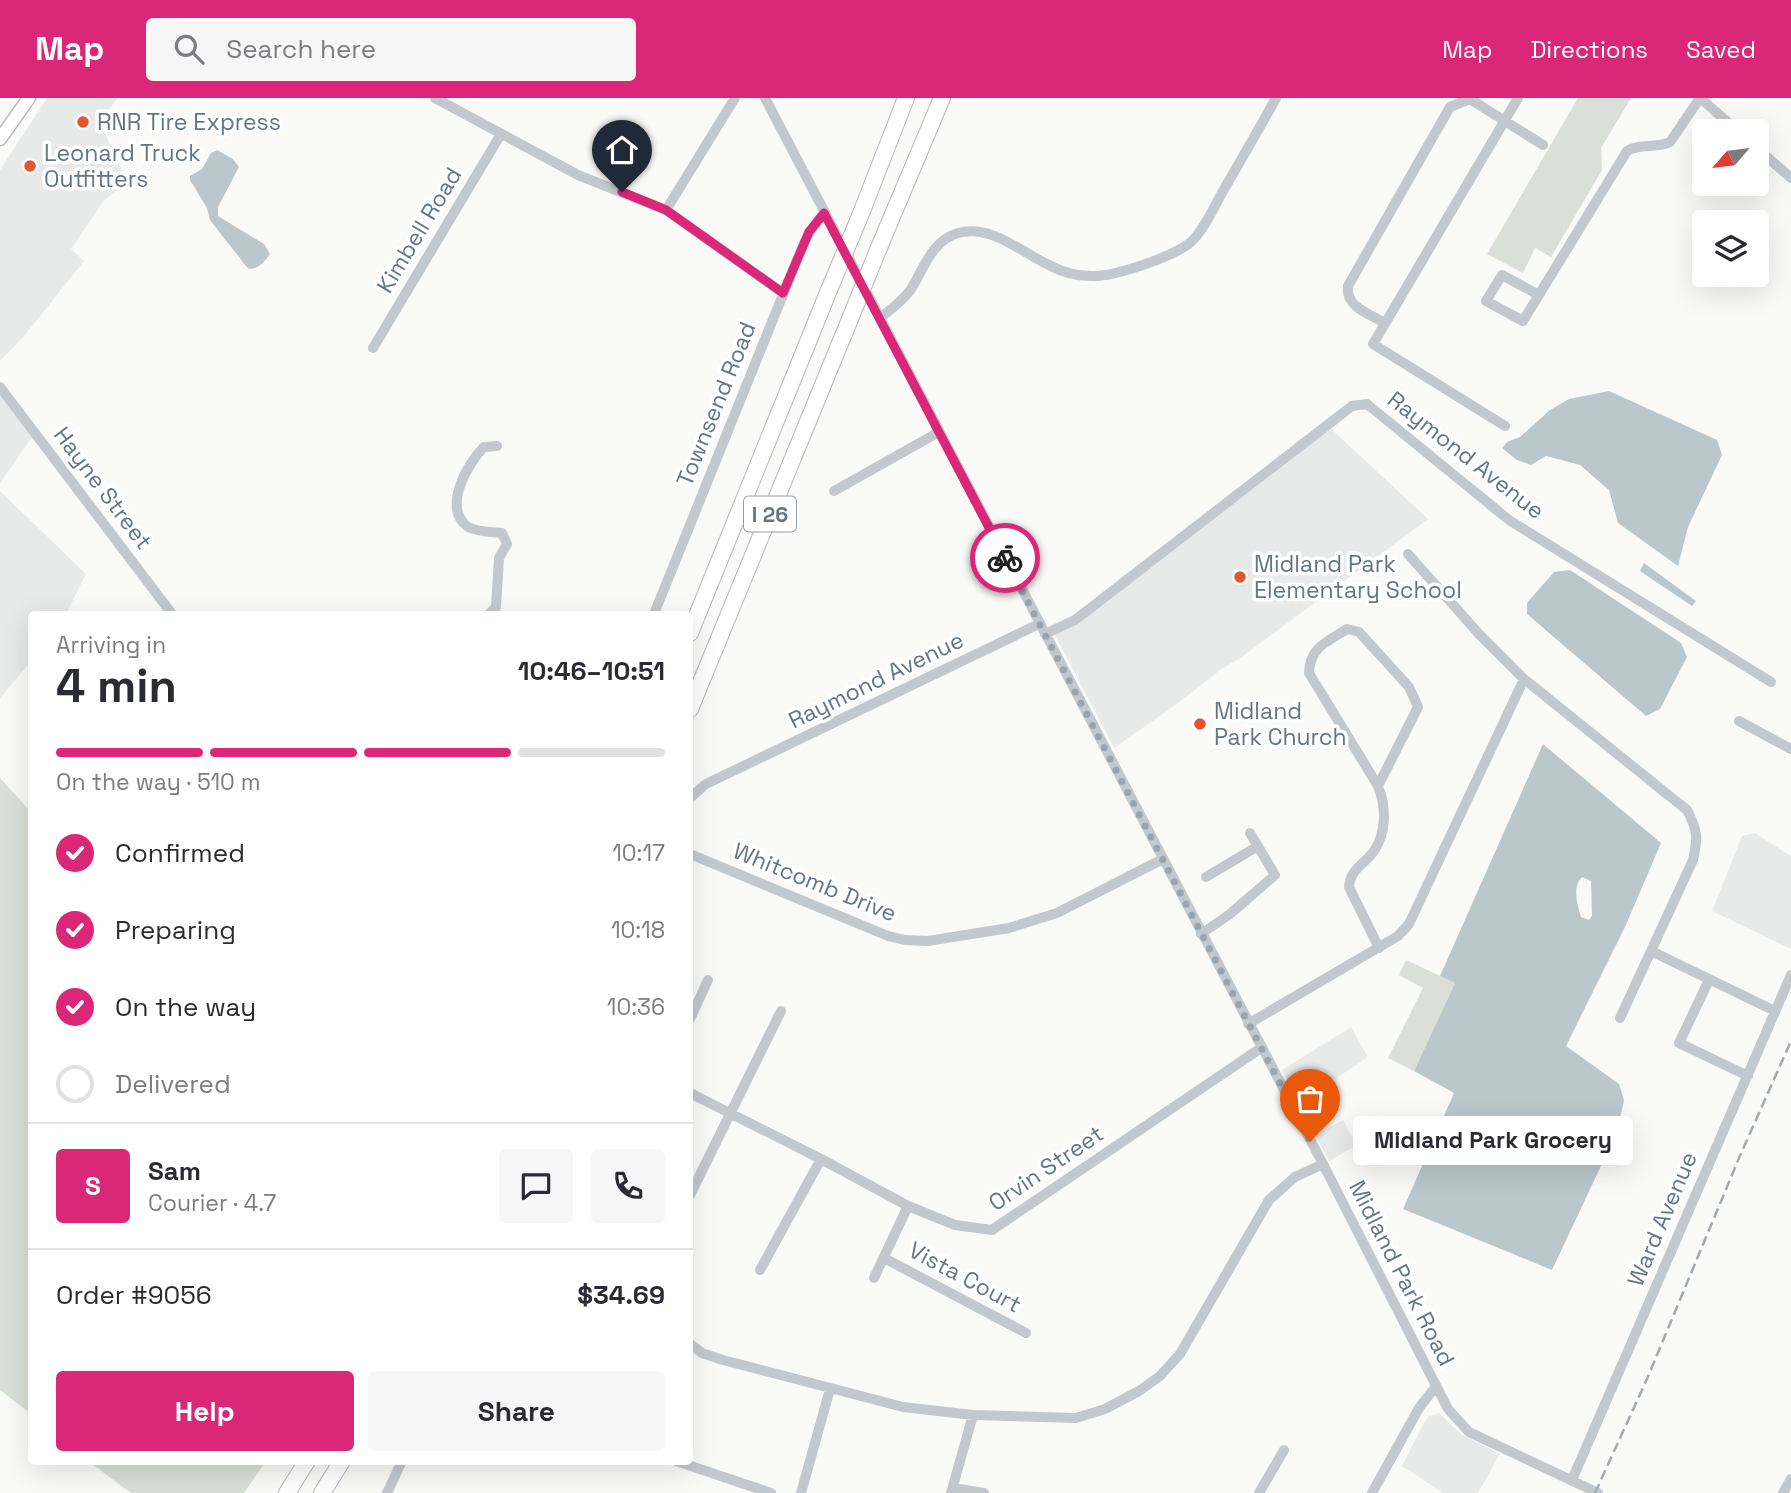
<!DOCTYPE html>
<html lang="en">
<head>
<meta charset="utf-8">
<style>
  body { margin:0; font-family:"Space Grotesk",sans-serif; background:#f7f7f7; color:#2b2b33; height:100vh; display:flex; flex-direction:column; font-size:26px; white-space:nowrap }
  * { box-sizing:border-box; margin:0 }
  p { font-size:23px; color:#7c7c81 }
  .icon { flex:none; width:38px; height:38px; fill:none; stroke:currentColor; stroke-width:2; stroke-linecap:round; stroke-linejoin:round }
  .map { position:relative; flex:1; overflow:hidden }
  .sheet { position:absolute; left:28px; top:513px; width:665px; height:854px; display:flex; flex-direction:column; background:#fff; border-radius:7px; box-shadow:0 7px 28px #0002 }
  .sheet>* { flex:none }
  .needle { width:46px; rotate:242deg }
  .fabs { position:absolute; left:1692px; top:21px; display:grid; gap:14px }
  .fabs a { display:grid; place-items:center; width:77px; height:77px; border-radius:7px; background:#fff; box-shadow:0 7px 28px #0002; font-size:35px }
  .pin { position:absolute; display:grid; place-items:center; width:60px; height:60px; color:#fff; margin:-72px -30px; border-radius:50% 50% 50% 0; rotate:-45deg; box-shadow:0 0 7px #0007 }
  .pin .icon { rotate:45deg }
  .courier { position:absolute; display:grid; place-items:center; width:70px; height:70px; margin:-35px; border:5px solid #db2777; border-radius:50%; background:#fff; color:#222; box-shadow:0 2px 9px #0007 }
  .bubble { position:absolute; height:49px; border-radius:7px; background:#fff; box-shadow:0 7px 28px #0002; font-size:23px; font-weight:600; line-height:49px; text-align:center }
  .head em { font-style:normal; font-weight:600 }
  .head div { display:flex; flex-direction:column-reverse }
  .head { display:flex; align-items:center; justify-content:space-between; height:119px; padding:0 28px }
  h1 { font-size:46px; font-weight:600; line-height:52px }
  .bar { display:grid; grid-template-columns:repeat(4,1fr); gap:10px 7px; align-content:center; height:84px; padding:0 28px }
  .bar i { height:9px; border-radius:5px; background:#e1e1e2 }
  .bar .active { background:#db2777 }
  .bar p { grid-column:span 4 }
  .line { display:flex; align-items:center; gap:18px; padding:0 28px; border-top:2px solid #e1e1e2 }
  .line div { flex:1 }
  .round { display:grid; place-items:center; flex:none; width:74px; height:74px; border-radius:7px; background:#f7f7f7 }
  ol { padding:0 28px; list-style:none }
  li { display:flex; align-items:center; gap:21px; height:77px }
  li p { margin-inline-start:auto }
  li .icon { padding:7px; border-radius:50%; background:#db2777; color:#fff; stroke-width:4 }
  li:last-child { color:#7c7c81 }
  li i { width:38px; height:38px; border:4px solid #e1e1e2; border-radius:50% }
  .cta { display:flex; gap:14px; margin-top:auto; padding:14px 28px }
  .cta a { flex:1; height:80px; border-radius:7px; background:#db2777; color:#fff; font-size:28px; font-weight:600; line-height:80px; text-align:center }
  .cta a+a { background:#f7f7f7; color:#2b2b33 }
  header { display:flex; align-items:center; gap:42px; box-sizing:border-box; height:98px; padding:0 35px; background:#db2777; color:#fff }
  header strong { font-size:33px }
  nav { display:flex; gap:38px; margin-inline-start:auto; font-size:24px }
  .search { width:490px; height:63px; background:#f7f7f7; display:flex; align-items:center; gap:18px; box-sizing:border-box; padding:0 24px; border-radius:7px; color:#7c7c81; font-size:26px }
  .map>svg:first-child { display:block }
  .built { fill:#e8e9e9 }
  .green { fill:#dadfd7 }
  .water { fill:#bbc7cb; fill-rule:evenodd }
  .lines { fill:none; stroke-linecap:round; stroke-linejoin:round }
  .major-casing { stroke:#b5babe; stroke-width:15 }
  .highway-casing { stroke:#b4b9bd; stroke-width:18 }
  .minor { stroke:#c3c8cc; stroke-width:10 }
  .major { stroke:#fff; stroke-width:12 }
  .highway { stroke:#fff; stroke-width:16 }
  .rail { stroke:#a2aab0; stroke-width:2.5; stroke-dasharray:10 5; stroke-linecap:butt }
  .highway-bridge-casing { stroke:#b4b9bd; stroke-width:18; stroke-linecap:butt }
  .highway-bridge { stroke:#fff; stroke-width:16 }
  .done { stroke:#99a4ac; stroke-width:7; stroke-dasharray:0 12.6 }
  .route { stroke:#db2777; stroke-width:9 }
  .poi-dot { fill:#e4572e; stroke:#fff; stroke-width:2.5 }
  .labels { text-anchor:middle; dominant-baseline:central; stroke-width:7; stroke-linejoin:round; paint-order:stroke }
  .shield { fill:#fff; stroke:#939fa8; stroke-width:2 }
  .shield-label { font-size:21px; font-weight:bold; fill:#657683 }
  .poi-label { font-size:23px; fill:#657683; stroke:#fff; text-anchor:start }
  .street-label { font-size:23px; fill:#657683; stroke:#fff }
</style>
</head>
<body>
<header>
<strong>Map</strong>
<div class="search"><svg class="icon" aria-label="search" viewBox="0 0 24 24"><circle cx="10" cy="10" r="6"/><path d="M15 15l6 6"/></svg>Search here</div>
<nav><a>Map</a><a>Directions</a><a>Saved</a></nav>
</header>
<div class="map">
<svg width="1791" height="1395" viewBox="0 0 1791 1395">
  <rect width="100%" height="100%" fill="#fafaf8"/>
  <path class="built" d="M47 0H118L99 23 128 85 105 101 71 151 84 163 25 237 0 263V72Z
    M0 289 35 335 0 385Z
    M1327 327 1428 421 1243 558 1220 572 1181 603 1114 650 1053 533Z
    M0 393 86 476 66 516H32L31 563 0 600Z
    M1755 735 1791 758V851L1712 813 1742 738Z
    M1351 929 1368 959 1299 1005 1282 972Z
    M1343 1022 1357 1047 1329 1063 1315 1037Z
    M1439 1315 1461 1336 1500 1356 1478 1395H1443L1402 1368 1425 1323 1429 1318Z"/>
  <path class="green" d="M1578 0H1631L1601 50 1602 72 1551 159 1535 150 1523 175 1487 156Z
    M0 680 31 714V1316L0 1292Z
    M1406 862 1455 885 1414 973 1388 960 1423 890 1399 877Z
    M88 1363H266L244 1395H131Z"/>
  <path class="water" d="M217 52 233 61 239 69 218 109V118L264 146 270 156C264 164 260 170 249 171L246 168 210 122 207 110 190 82V78L202 71 211 55Z
    M1609 293 1717 342 1722 357 1688 429 1678 468 1618 425 1609 392 1580 367 1546 358 1531 367 1517 362 1502 350 1507 344 1520 339 1550 312 1569 301Z
    M1644 465 1696 503 1692 508 1640 473Z
    M1570 472 1681 545 1687 559 1660 611 1646 618 1527 516V505L1554 474Z
    M1543 646 1661 745 1625 829 1566 948 1619 986 1624 1002 1617 1034 1552 1172 1403 1111 1454 995 1414 973 1455 885 1440 878ZM1582 779 1591 783 1592 818 1589 822 1581 819C1577 806 1572 789 1582 779Z"/>
  <g class="lines">
    <defs>
      <path id="major" d="M0 41 29 0"/>
      <path id="highway" d="M860 118 906 0
        M878 152 942 0
        M690 535 829 192
        M690 611 850 221
        M287 1395 307 1363
        M322 1395 342 1363"/>
    </defs>
    <use href="#major" class="major-casing"/>
    <use href="#highway" class="highway-casing"/>
    <path class="minor" d="M435 0 578 77 666 112 783 195
      M765 0 1323 1066 1448 1311 1469 1334 1598 1395
      M1700 0 1738 33
      M1757 50 1791 80
      M666 112 735 0
      M1539 197 1502 177 1486 203 1523 223 1627 53C1640 45 1656 51 1670 44L1700 0
      M880 220C891 211 903 203 911 191 924 171 931 143 958 135 992 126 1022 155 1051 168 1064 175 1078 178 1092 178 1114 179 1176 158 1192 143 1205 130 1214 109 1223 93 1241 62 1259 31 1276 0
      M1385 225C1370 216 1345 209 1348 188L1450 9 1470 1 1543 47
      M373 250 501 36
      M0 289 172 516
      M1505 328 1373 246 1518 0
      M834 393 939 334
      M1408 456 1479 536 1524 581 1687 712C1698 733 1698 740 1693 762L1620 920
      M489 516 496 509 499 460 507 446 502 435C492 434 477 434 468 429 442 410 467 366 484 349L497 348
      M654 516 799 157 809 134 824 115
      M1045 536 1075 522 1352 308 1367 306 1509 422 1771 584
      M1739 623 1791 651
      M1378 688 1418 609 1409 589 1359 534 1347 531C1327 544 1310 549 1309 575L1378 688C1386 708 1387 734 1374 753 1365 766 1350 771 1349 789L1379 850
      M690 700 706 686 1039 526
      M690 756 888 838 905 842 928 843 1009 830 1057 815 1163 761
      M1206 779 1258 748
      M1201 836 1230 816 1275 777 1250 735
      M1651 853 1775 913
      M1709 882 1679 945 1748 978
      M690 921 708 882
      M1248 926 1398 838 1409 826 1524 581
      M690 995 821 1061 908 1108 955 1127 992 1132 1261 950
      M690 1097 781 913
      M884 1160 1026 1235
      M760 1172 821 1061
      M874 1180 908 1108
      M690 1246 702 1255 723 1262 903 1309 973 1317 1076 1320 1105 1311 1139 1293 1160 1278 1180 1256 1269 1102 1295 1079 1323 1066
      M676 1363 771 1395
      M1572 1382 1791 877
      M953 1390 984 1395
      M387 1395 402 1363
      M801 1395 830 1291
      M951 1395 973 1317
      M1259 1395 1284 1352
      M1372 1395 1419 1310 1436 1288
      M1783 1395 1791 1381"/>
    <use href="#major" class="major"/>
    <use href="#highway" class="highway"/>
    <path class="rail" d="M1595 1395 1647 1281 1739 1060 1791 943"/>
    <defs>
      <path id="highway-bridge" d="M829 192 860 118
        M850 221 878 152"/>
    </defs>
    <use href="#highway-bridge" class="highway-bridge-casing"/>
    <use href="#highway-bridge" class="highway-bridge"/>
  </g>
  <g class="lines">
    <path class="done" d="M1005 460 1310 1043"/>
    <path class="route" d="M622 94 666 112 783 195 809 134 824 115 1005 460"/>
  </g>
  <g class="poi-dot">
    <circle cx="83" cy="24" r="7"/>
    <circle cx="30" cy="68" r="7"/>
    <circle cx="1240" cy="479" r="7"/>
    <circle cx="1200" cy="626" r="7"/>
  </g>
  <g class="labels">
    <rect class="shield" x="744" y="398.5" width="52" height="35" rx="5"/>
    <g class="shield-label">
      <text x="770" y="416">I 26</text>
    </g>
    <g class="poi-label">
      <text x="97" y="24">RNR Tire Express</text>
      <text x="44" y="55">Leonard Truck<tspan x="44" dy="26">Outfitters</tspan></text>
      <text x="1254" y="466">Midland Park<tspan x="1254" dy="26">Elementary School</tspan></text>
      <text x="1214" y="613">Midland<tspan x="1214" dy="26">Park Church</tspan></text>
    </g>
    <g class="street-label">
      <text transform="translate(419 132) rotate(-59)">Kimbell Road</text>
      <text transform="translate(716 306) rotate(-68)">Townsend Road</text>
      <text transform="translate(1466 357) rotate(38)">Raymond Avenue</text>
      <text transform="translate(103 390) rotate(53)">Hayne Street</text>
      <text transform="translate(876 582) rotate(-26)">Raymond Avenue</text>
      <text transform="translate(815 784) rotate(22)">Whitcomb Drive</text>
      <text transform="translate(1046 1070) rotate(-34)">Orvin Street</text>
      <text transform="translate(1662 1121) rotate(-67)">Ward Avenue</text>
      <text transform="translate(1402 1175) rotate(63)">Midland Park Road</text>
      <text transform="translate(965 1179) rotate(28)">Vista Court</text>
    </g>
  </g>
</svg>
<div class="fabs">
<a><svg class="needle" viewBox="-14 -14 28 28"><path d="M0-13l5 13h-10z" fill="#e53935"/><path d="M0 13l5-13h-10z" fill="#7c7c81"/></svg></a>
<a><svg class="icon" aria-label="layers" viewBox="0 0 24 24"><path d="M12 4l9 5-9 5-9-5zM3 14l9 5 9-5"/></svg></a>
</div>
<div class="pin" style="left:1310px;top:1043px;background:#ea580c"><svg class="icon" aria-label="bag" viewBox="0 0 24 24"><path d="M5 8h14l-1 12H6zM9 8a3 3 0 0 1 6 0"/></svg></div>
<div class="pin" style="left:622px;top:94px;background:#1f2937"><svg class="icon" aria-label="home" viewBox="0 0 24 24"><path d="M3 11l9-7 9 7M6 9v11h12V9"/></svg></div>
<div class="courier" style="left:1005px;top:460px"><svg class="icon" aria-label="bike" viewBox="0 0 24 24"><circle cx="6" cy="16" r="4"/><circle cx="18" cy="16" r="4"/><path d="M6 16l4-8h5l3 8M10 8l3 8H6M13 5h3"/></svg></div>
<div class="bubble" style="left:1353px;top:1018px;width:280px">Midland Park Grocery</div>
<section class="sheet">
<div class="head"><div><h1>4 min</h1><p>Arriving in</p></div><em>10:46–10:51</em></div>
<div class="bar"><i class="active"></i><i class="active"></i><i class="active"></i><i></i><p>On the way · 510 m</p></div>
<ol>
<li><svg class="icon" aria-label="check" viewBox="0 0 24 24"><path d="M5 12l5 5 9-10"/></svg>Confirmed<p>10:17</p></li>
<li><svg class="icon" aria-label="check" viewBox="0 0 24 24"><path d="M5 12l5 5 9-10"/></svg>Preparing<p>10:18</p></li>
<li><svg class="icon" aria-label="check" viewBox="0 0 24 24"><path d="M5 12l5 5 9-10"/></svg>On the way<p>10:36</p></li>
<li><i></i>Delivered</li>
</ol>
<div class="line" style="height:126px"><b class="round" style="background:#db2777;color:#fff">S</b><div><b>Sam</b><p>Courier · 4.7</p></div><a class="round"><svg class="icon" aria-label="chat" viewBox="0 0 24 24"><path d="M4 5h16v11H9l-5 4z"/></svg></a><a class="round"><svg class="icon" aria-label="phone" viewBox="0 0 24 24"><path d="M5 4h4l2 5-3 2q2 4 5 5l2-3 5 2v4C11 20 4 13 5 4z"/></svg></a></div>
<div class="line" style="height:91px"><div>Order #9056</div><b>$34.69</b></div>
<div class="cta"><a>Help</a><a>Share</a></div>
</section>
</div>
</body>
</html>
